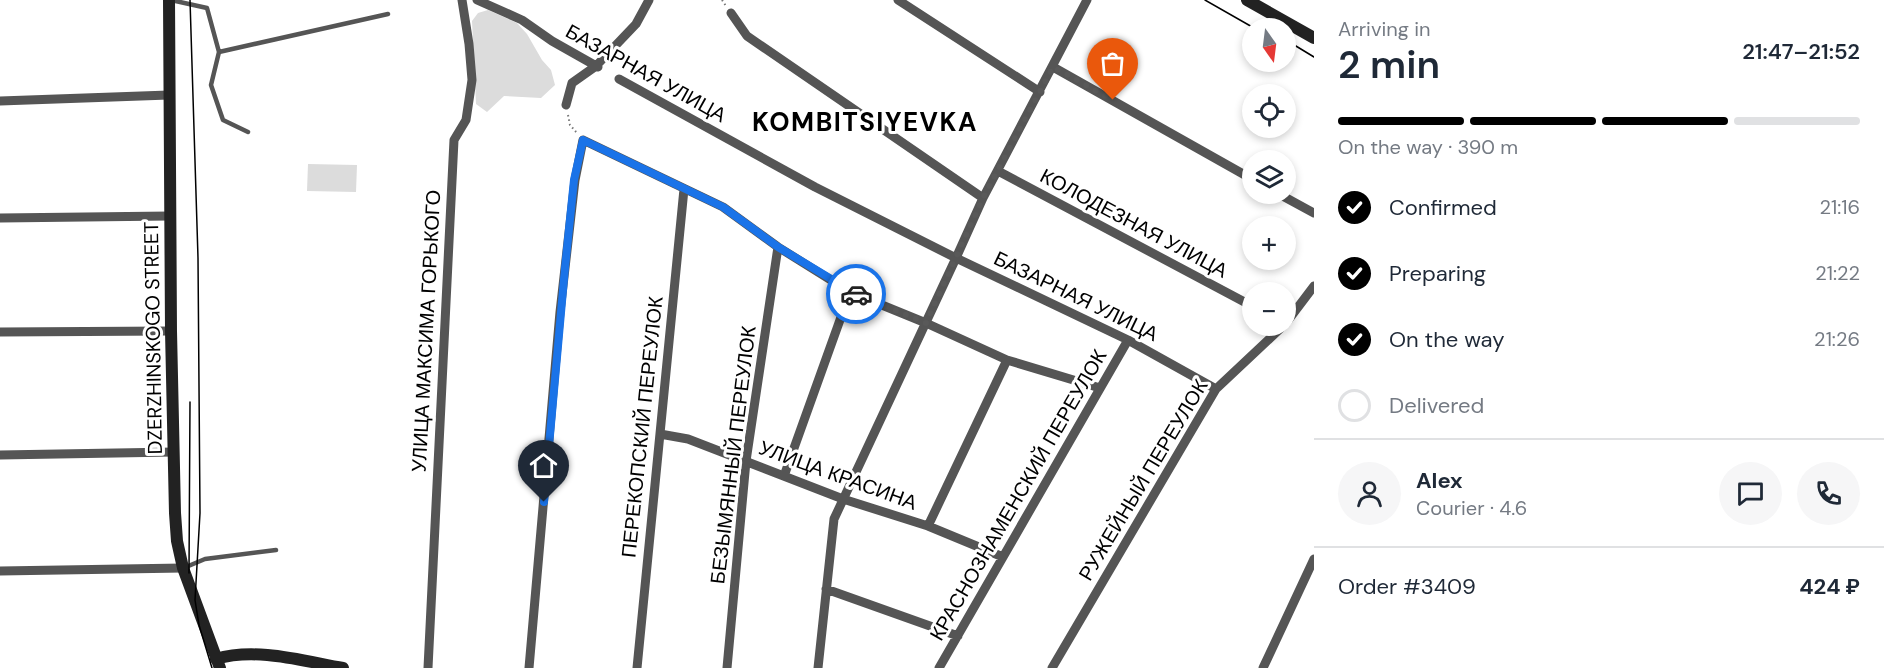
<!DOCTYPE html>
<html lang="en">
<head>
<meta charset="utf-8">
<style>
  body { margin:0; font-family:"DM Sans",sans-serif; background:#f6f6f7; color:#1f2937; height:100vh; display:flex; flex-direction:column; font-size:22px; white-space:nowrap }
  * { box-sizing:border-box; margin:0 }
  p { font-size:20px; color:#747a83 }
  .icon { flex:none; width:33px; height:33px; fill:none; stroke:currentColor; stroke-width:2; stroke-linecap:round; stroke-linejoin:round }
  .map { position:relative; flex:1; overflow:hidden }
  .side { display:flex; flex-direction:column; background:#fff; width:570px }
  .side>* { flex:none }
  .needle { width:39px; rotate:166deg }
  .fabs { position:absolute; left:1242px; top:18px; display:grid; gap:12px }
  .fabs a { display:grid; place-items:center; width:54px; height:54px; border-radius:50%; background:#fff; box-shadow:0 3px 9px #0003; font-size:30px }
  .pin { position:absolute; display:grid; place-items:center; width:51px; height:51px; color:#fff; margin:-62px -26px; border-radius:50% 50% 50% 0; rotate:-45deg; box-shadow:0 0 6px #0007 }
  .pin .icon { rotate:45deg }
  .courier { position:absolute; display:grid; place-items:center; width:60px; height:60px; margin:-30px; border:4px solid #1a73e8; border-radius:50%; background:#fff; color:#222; box-shadow:0 2px 8px #0007 }
  .headline em { font-style:normal; font-weight:600 }
  .headline div { display:flex; flex-direction:column-reverse }
  .headline { display:flex; align-items:center; justify-content:space-between; height:102px; padding:0 24px }
  h1 { font-size:39px; font-weight:600; line-height:45px }
  .bar { display:grid; grid-template-columns:repeat(4,1fr); gap:9px 6px; align-content:center; height:72px; padding:0 24px }
  .bar i { height:8px; border-radius:4px; background:#e0e1e3 }
  .bar .on { background:#000 }
  .bar p { grid-column:span 4 }
  .line { display:flex; align-items:center; gap:15px; padding:0 24px; border-top:2px solid #e0e1e3 }
  .line div { flex:1 }
  .round { display:grid; place-items:center; flex:none; width:63px; height:63px; border-radius:32px; background:#f6f6f7 }
  ol { padding:0 24px; list-style:none }
  li { display:flex; align-items:center; gap:18px; height:66px }
  li p { margin-inline-start:auto }
  li .icon { padding:6px; border-radius:50%; background:#000; color:#fff; stroke-width:4 }
  li:last-child { color:#747a83 }
  li i { width:33px; height:33px; border:3px solid #e0e1e3; border-radius:50% }
  main { display:flex; flex:1; min-height:0 }
  .map>svg:first-child { display:block }
  .green { fill:#dcdcdc }
  .lines { fill:none; stroke-linecap:round; stroke-linejoin:round }
  .path { stroke:#777; stroke-width:2; stroke-dasharray:1.5 3; stroke-linecap:butt }
  .lane { stroke:#555; stroke-width:4.5 }
  .street { stroke:#555; stroke-width:9 }
  .secondary { stroke:#222; stroke-width:12 }
  .tram { stroke:#000; stroke-width:1.5 }
  .done { stroke:#595959; stroke-width:6; stroke-dasharray:0 10.8 }
  .route { stroke:#1a73e8; stroke-width:8 }
  .labels { text-anchor:middle; dominant-baseline:central; stroke-width:6; stroke-linejoin:round; paint-order:stroke }
  .street-label { font-size:20px; fill:#000; stroke:#fff }
  .district-label { font-size:26px; font-weight:bold; letter-spacing:1.5px; fill:#000; stroke:#fff }
</style>
</head>
<body>
<main>
<div class="map">
<svg width="1314" height="668" viewBox="0 0 1314 668">
  <rect width="100%" height="100%" fill="#fff"/>
  <path class="green" d="M488 10 517 23 527 34 542 60 551 70 555 85 541 98 504 96 487 112 476 104 472 21 478 13Z
    M308 164 357 165 356 192 307 191Z"/>
  <g class="lines">
    <path class="path" d="M722 0 726 6
      M568 115 570 125 577 133"/>
    <path class="lane" d="M171 0 207 8 219 52 211 85 223 120 248 132
      M219 52 388 14
      M186 567 205 559 276 550"/>
    <path class="street" d="M477 0 522 20 552 41 598 67
      M898 0 1040 92
      M731 13 747 36 983 198
      M1053 67 1252 179
      M619 79 815 187 956 258 1128 340 1216 389
      M0 101 169 95
      M566 105 572 83 596 66 636 24 649 0
      M998 171 1252 306
      M1279 194 1314 213
      M0 218 170 216
      M1286 323 1314 286
      M0 332 171 331
      M660 434 688 439 843 499 928 526 1003 557
      M0 455 174 452
      M784 476 850 292
      M928 526 1007 360
      M0 571 183 568
      M826 589 958 636
      M428 668 454 140 466 120 472 80 469 44 462 0
      M529 668 560 312 575 180 583 140 723 207 778 247 850 292 926 323 1007 360 1100 388
      M637 668 684 189
      M727 668 746 461 778 247
      M818 668 834 519 956 258 983 198 1087 0
      M939 668 1128 340
      M1052 668 1216 389 1283 326
      M1263 668 1314 559"/>
    <path class="secondary" d="M169 0 171 331 175 513 177 541 183 568 220 668
      M1247 0 1314 38
      M216 659C256 647 303 661 343 668"/>
    <path class="tram" d="M190 0 198 258 200 513 195 600 199 625 212 668
      M1205 0 1254 28
      M1286 40 1314 57
      M189 573 190 402"/>
  </g>
  <g class="lines">
    <path class="done" d="M856 294 926 323 983 198 1053 67 1113 100"/>
    <path class="route" d="M544 502 565 268 574 180 583 140 723 207 778 247 856 294"/>
  </g>
  <g class="labels">
    <g class="street-label">
      <text transform="translate(646 73) rotate(29)">БАЗАРНАЯ УЛИЦА</text>
      <text transform="translate(1134 223) rotate(28)">КОЛОДЕЗНАЯ УЛИЦА</text>
      <text transform="translate(1076 296) rotate(26)">БАЗАРНАЯ УЛИЦА</text>
      <text transform="translate(426 331) rotate(-87)">УЛИЦА МАКСИМА ГОРЬКОГО</text>
      <text transform="translate(153 338) rotate(-91)">DZERZHINSKOGO STREET</text>
      <text transform="translate(642 427) rotate(-84)">ПЕРЕКОПСКИЙ ПЕРЕУЛОК</text>
      <text transform="translate(733 455) rotate(-83)">БЕЗЫМЯННЫЙ ПЕРЕУЛОК</text>
      <text transform="translate(838 475) rotate(20)">УЛИЦА КРАСИНА</text>
      <text transform="translate(1143 480) rotate(-59)">РУЖЕЙНЫЙ ПЕРЕУЛОК</text>
      <text transform="translate(1018 495) rotate(-60)">КРАСНОЗНАМЕНСКИЙ ПЕРЕУЛОК</text>
    </g>
    <g class="district-label">
      <text x="865" y="122">KOMBITSIYEVKA</text>
    </g>
  </g>
</svg>
<div class="fabs">
<a><svg class="needle" viewBox="-14 -14 28 28"><path d="M0-13l5 13h-10z" fill="#e53935"/><path d="M0 13l5-13h-10z" fill="#747a83"/></svg></a>
<a><svg class="icon" aria-label="locate" viewBox="0 0 24 24"><circle cx="12" cy="12" r="6"/><path d="M12 2v4M12 18v4M2 12h4M18 12h4"/></svg></a>
<a><svg class="icon" aria-label="layers" viewBox="0 0 24 24"><path d="M12 4l9 5-9 5-9-5zM3 14l9 5 9-5"/></svg></a>
<a>+</a>
<a>−</a>
</div>
<div class="pin" style="left:1113px;top:100px;background:#ea580c"><svg class="icon" aria-label="bag" viewBox="0 0 24 24"><path d="M5 8h14l-1 12H6zM9 8a3 3 0 0 1 6 0"/></svg></div>
<div class="pin" style="left:544px;top:502px;background:#1f2937"><svg class="icon" aria-label="home" viewBox="0 0 24 24"><path d="M3 11l9-7 9 7M6 9v11h12V9"/></svg></div>
<div class="courier" style="left:856px;top:294px"><svg class="icon" aria-label="car" viewBox="0 0 24 24"><path d="M5 17H2v-5l4-1 3-4h7l3 4 3 1v5h-3M9 17h6M6 11h13"/><circle cx="7" cy="17" r="2"/><circle cx="17" cy="17" r="2"/></svg></div>
</div>
<section class="side">
<div class="headline"><div><h1>2 min</h1><p>Arriving in</p></div><em>21:47–21:52</em></div>
<div class="bar"><i class="on"></i><i class="on"></i><i class="on"></i><i></i><p>On the way · 390 m</p></div>
<ol>
<li><svg class="icon" aria-label="check" viewBox="0 0 24 24"><path d="M5 12l5 5 9-10"/></svg>Confirmed<p>21:16</p></li>
<li><svg class="icon" aria-label="check" viewBox="0 0 24 24"><path d="M5 12l5 5 9-10"/></svg>Preparing<p>21:22</p></li>
<li><svg class="icon" aria-label="check" viewBox="0 0 24 24"><path d="M5 12l5 5 9-10"/></svg>On the way<p>21:26</p></li>
<li><i></i>Delivered</li>
</ol>
<div class="line" style="height:108px"><a class="round"><svg class="icon" aria-label="person" viewBox="0 0 24 24"><circle cx="12" cy="8" r="4"/><path d="M4 21q1-7 8-7t8 7"/></svg></a><div><b>Alex</b><p>Courier · 4.6</p></div><a class="round"><svg class="icon" aria-label="chat" viewBox="0 0 24 24"><path d="M4 5h16v11H9l-5 4z"/></svg></a><a class="round"><svg class="icon" aria-label="phone" viewBox="0 0 24 24"><path d="M5 4h4l2 5-3 2q2 4 5 5l2-3 5 2v4C11 20 4 13 5 4z"/></svg></a></div>
<div class="line" style="height:78px"><div>Order #3409</div><b>424 ₽</b></div>
</section>
</main>
</body>
</html>
